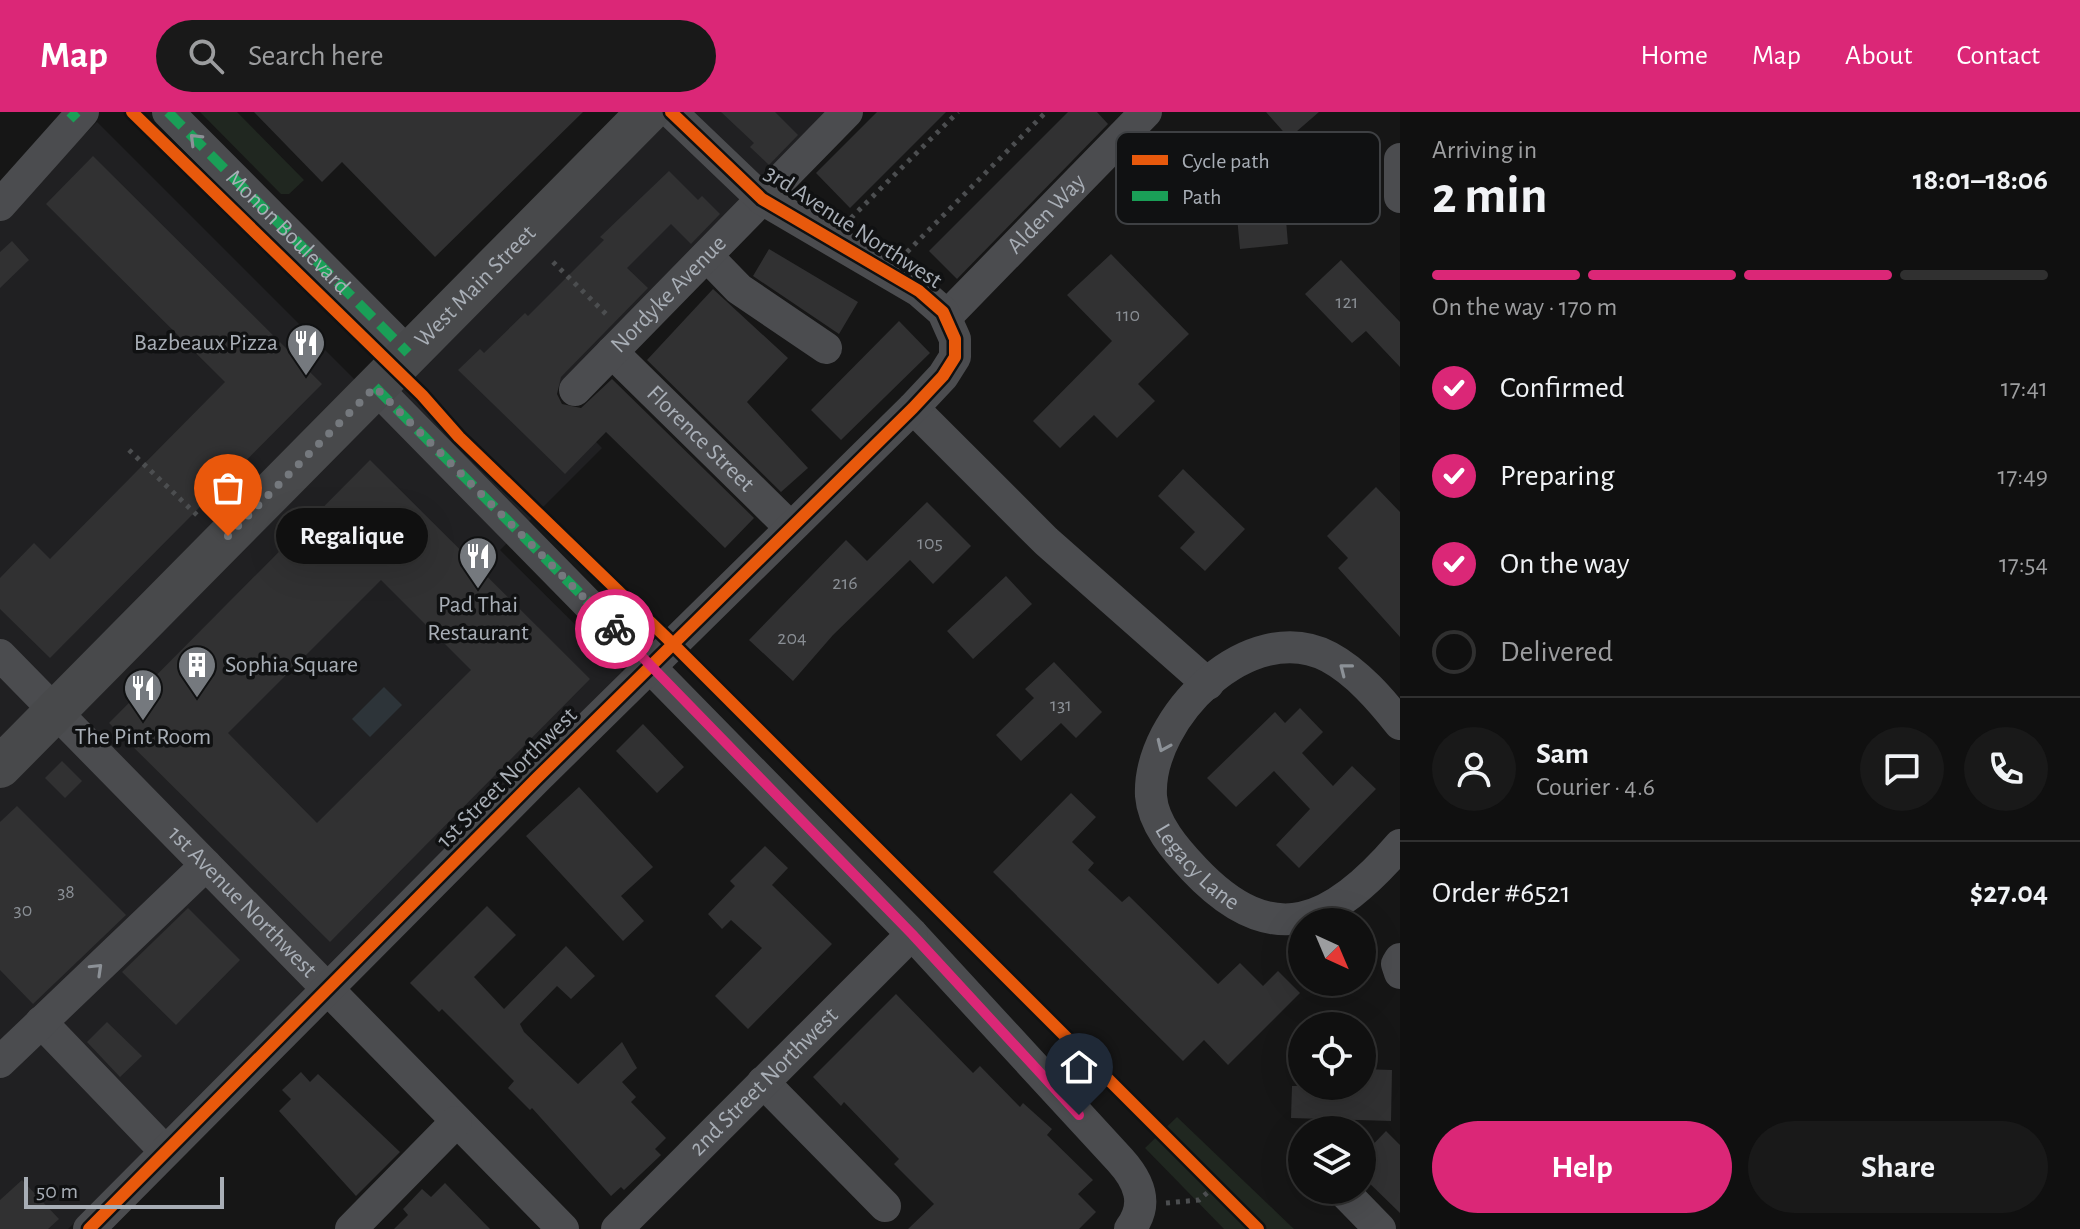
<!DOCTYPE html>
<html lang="en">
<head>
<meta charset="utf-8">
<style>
  body { margin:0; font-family:"Alegreya Sans",sans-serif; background:#191919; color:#f1f3f6; height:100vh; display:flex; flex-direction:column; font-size:30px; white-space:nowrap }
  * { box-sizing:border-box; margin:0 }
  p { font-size:26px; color:#9c9d9f }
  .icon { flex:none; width:44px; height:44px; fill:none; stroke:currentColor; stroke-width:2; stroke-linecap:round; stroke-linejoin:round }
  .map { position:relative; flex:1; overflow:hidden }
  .side { display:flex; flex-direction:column; background:#101010; width:680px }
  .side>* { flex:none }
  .needle { width:52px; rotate:136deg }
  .tools { position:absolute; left:1288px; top:796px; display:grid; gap:16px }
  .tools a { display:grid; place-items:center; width:88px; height:88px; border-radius:50%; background:#101010; box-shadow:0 8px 32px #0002,0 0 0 2px #303030; font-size:40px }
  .scale { position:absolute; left:24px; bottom:20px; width:200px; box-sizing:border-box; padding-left:8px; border:4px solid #a8aeb6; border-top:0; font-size:22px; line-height:28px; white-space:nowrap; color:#a8aeb6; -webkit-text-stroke:6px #101112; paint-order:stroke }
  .pin { position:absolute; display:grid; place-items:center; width:68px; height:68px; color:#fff; margin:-82px -34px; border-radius:50% 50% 50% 0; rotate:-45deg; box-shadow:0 0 8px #0007 }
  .pin .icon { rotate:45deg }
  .courier { position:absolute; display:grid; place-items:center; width:80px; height:80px; margin:-40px; border:6px solid #db2777; border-radius:50%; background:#fff; color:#222; box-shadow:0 2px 10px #0007 }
  .bubble { position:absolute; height:56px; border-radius:28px; background:#101010; box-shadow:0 8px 32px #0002,0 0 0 2px #303030; font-size:26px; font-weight:600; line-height:56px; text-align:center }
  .head em { font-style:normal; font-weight:600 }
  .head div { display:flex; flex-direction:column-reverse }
  .head { display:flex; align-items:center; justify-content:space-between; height:136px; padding:0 32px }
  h1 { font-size:52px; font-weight:600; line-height:60px }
  .bar { display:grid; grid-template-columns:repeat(4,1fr); gap:12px 8px; align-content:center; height:96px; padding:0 32px }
  .bar i { height:10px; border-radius:6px; background:#303030 }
  .bar .selected { background:#db2777 }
  .bar p { grid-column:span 4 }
  .line { display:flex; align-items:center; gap:20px; padding:0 32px; border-top:2px solid #303030 }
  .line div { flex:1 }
  .round { display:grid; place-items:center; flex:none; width:84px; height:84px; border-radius:42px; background:#191919 }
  ol { padding:0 32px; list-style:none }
  li { display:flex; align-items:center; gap:24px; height:88px }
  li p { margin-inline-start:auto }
  li .icon { padding:8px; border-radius:50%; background:#db2777; color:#fff; stroke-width:4 }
  li:last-child { color:#9c9d9f }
  li i { width:44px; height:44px; border:4px solid #303030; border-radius:50% }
  .action { display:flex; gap:16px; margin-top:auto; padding:16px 32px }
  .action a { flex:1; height:92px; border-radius:48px; background:#db2777; color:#fff; font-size:32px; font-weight:600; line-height:92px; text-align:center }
  .action a+a { background:#191919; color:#f1f3f6 }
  header { display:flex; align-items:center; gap:48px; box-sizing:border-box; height:112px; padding:0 40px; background:#db2777; color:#fff }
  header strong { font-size:38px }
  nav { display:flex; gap:44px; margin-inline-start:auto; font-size:28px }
  .search { width:560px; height:72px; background:#191919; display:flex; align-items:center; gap:20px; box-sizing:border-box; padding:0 28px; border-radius:44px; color:#9c9d9f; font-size:30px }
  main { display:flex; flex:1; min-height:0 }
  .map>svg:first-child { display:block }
  .built { fill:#202022 }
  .green { fill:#202720 }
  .water { fill:#2d3439 }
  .building { fill:#313132; fill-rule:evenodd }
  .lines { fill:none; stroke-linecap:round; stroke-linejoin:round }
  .path { stroke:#4c4e50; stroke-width:5; stroke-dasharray:4 6; stroke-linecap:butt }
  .minor { stroke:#4b4c4f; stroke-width:32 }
  .major { stroke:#48494b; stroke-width:42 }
  .quiet { stroke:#1a9f57; stroke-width:10; stroke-dasharray:20 10; stroke-linecap:butt }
  .cycleway-casing { stroke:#101112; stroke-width:17 }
  .cycleway { stroke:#e8590c; stroke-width:12 }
  .oneway { stroke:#8c9197 }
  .done { stroke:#75797e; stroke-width:8; stroke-dasharray:0 14.4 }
  .route { stroke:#db2777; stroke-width:10 }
  .labels { text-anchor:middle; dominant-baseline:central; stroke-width:7; stroke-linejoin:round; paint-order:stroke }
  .number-label { font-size:20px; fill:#8a8f95 }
  .street-label { font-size:24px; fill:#a8aeb6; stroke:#101112 }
  .poi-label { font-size:24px; fill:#a8aeb6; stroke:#101112 }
  .key { fill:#101112; stroke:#3e4043; stroke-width:2 }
  .key-label { font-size:22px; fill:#a8aeb6 }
</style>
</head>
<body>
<header>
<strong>Map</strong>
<div class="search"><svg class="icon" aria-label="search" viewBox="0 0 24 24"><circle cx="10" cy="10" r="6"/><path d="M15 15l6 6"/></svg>Search here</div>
<nav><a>Home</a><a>Map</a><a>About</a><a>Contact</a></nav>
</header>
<main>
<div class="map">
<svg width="1400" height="1117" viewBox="0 0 1400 1117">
  <rect width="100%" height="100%" fill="#161616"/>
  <path class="built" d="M677 0H833L550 283 602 336 500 438 624 561 68 1117H0V107L97 10 382 295Z"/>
  <path class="green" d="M200 0H237L304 68 289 82H281Z
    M1177 1005 1294 1117H1224L1145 1036Z"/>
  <path class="water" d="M384 575 402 593 370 625 352 607Z"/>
  <path class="building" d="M254 0H583L435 145 342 50 322 70Z
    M721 0H775L798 23 769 53 750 35 754 31Z
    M877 0H946L850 96 816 61Z
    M1068 0H1097L1108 12 957 167 929 139Z
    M1266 0H1319L1289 26Z
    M1280 36 1288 132 1240 137 1231 40Z
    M93 44 322 272 50 546 0 497V466L34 431 50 447 225 270 46 92Z
    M669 59 698 88 702 84 720 102 691 132 671 112 627 156 648 176 561 265 557 282 562 292 581 296 612 267 754 406 725 436 606 320 565 362 458 258 480 237 484 241 525 201 528 204 604 128 600 125Z
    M12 129 29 148 0 176V140Z
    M769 137 858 190 839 222 753 164Z
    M1111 142 1189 222 1138 272 1155 289 1117 326 1094 303 1060 336 1033 309 1112 229 1067 183Z
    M1341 148 1400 210V255L1366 219 1352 231 1305 182Z
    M713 177 788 246 747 290 808 356 781 380 647 248Z
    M899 209 930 241 841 328 811 298Z
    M370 348 590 567 330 830 109 611ZM381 468 471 558 317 711 228 621Z
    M1183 357 1245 417 1205 459 1180 436 1195 420 1158 384Z
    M1376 375 1400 400V525L1338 456 1348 446 1327 424Z
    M927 390 971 434 933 472 910 448 833 523 793 569 749 528 846 428 867 449Z
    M1006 464 1032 492 973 547 947 519Z
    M1054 550 1102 600 1076 626 1061 611 1021 649 996 623 1034 586 1025 577Z
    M1300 596 1323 620 1302 641 1333 674 1352 654 1376 677 1299 756 1276 733 1310 697 1274 659 1236 695 1207 666 1275 600 1285 611Z
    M643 612 684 655 657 681 616 639Z
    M62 649 82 669 65 686 45 666Z
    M579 675 653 755 621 784 644 809 623 829 526 724Z
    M1071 681 1096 705 1072 730 1094 751 1088 758 1122 790 1129 784 1218 872 1240 851 1263 874 1278 859 1300 881 1228 953 1204 928 1183 949 993 760Z
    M17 694 126 803 33 892 0 858V710Z
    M765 734 788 756 772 773 832 832 748 917 715 884 762 836 731 808 722 817 708 802 735 774 730 769Z
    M487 794 516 823 474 865 504 897 566 834 595 864 571 887 557 874 520 912 524 920 578 972 622 930 637 956 622 970 636 985 631 990 666 1026 655 1037 661 1043 624 1078 621 1075 611 1084 532 996 530 998 508 976 514 969 442 897 439 900 410 871Z
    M188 796 240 848 176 913 122 860Z
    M896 882 973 961 980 954 1020 995 1023 991 1052 1017 1047 1023 1093 1068 1078 1082 1096 1100 1079 1117H908L934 1092 894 1052 899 1047 844 990 841 994 813 965Z
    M107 910 142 944 120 965 87 930Z
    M1362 957 1392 958 1391 1009 1291 1006 1292 974H1362Z
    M301 960 310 970 318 962 400 1040 356 1084 279 999 291 987 282 978Z
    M1386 1019 1400 1033V1101L1362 1064V1044Z
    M22 1068 59 1107 48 1117H0V1088Z
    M445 1071 490 1117H394L408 1103 403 1097 422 1077 431 1085Z"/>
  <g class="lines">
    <path class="path" d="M851 106 958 0
      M907 140 1046 0
      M553 150 609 205
      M129 338 200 406
      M1166 1091 1199 1088 1215 1074"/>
    <g class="minor">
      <path id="s1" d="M168 0 408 241"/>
      <path d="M1400 47V85"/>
      <path d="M0 93 83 0"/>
      <path d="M707 144 739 177 826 236"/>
      <path id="s2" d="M946 205 1146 0"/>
      <path id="s3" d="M612 240 790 415"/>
      <path d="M375 275 912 822 1120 1048C1139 1069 1149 1092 1130 1117"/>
      <path id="s4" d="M575 278 847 0"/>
      <path d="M913 296 1046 429 1208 572"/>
      <path id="s5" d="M0 543 563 1117"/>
      <path id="s6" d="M1400 612C1381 588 1357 560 1329 545 1250 503 1147 606 1151 684 1153 712 1176 738 1194 757 1273 841 1333 811 1400 733"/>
      <path d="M1400 847 1397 852 1400 861"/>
      <path d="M41 910 165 1039"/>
      <path d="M0 950 206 753"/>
      <path d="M763 970 885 1094"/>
      <path d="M1343 1079 1380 1117"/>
      <path d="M89 1117 537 666 913 296 943 264 955 245V227L943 200 919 179 762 87 671 0"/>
      <path d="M351 1117 456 1010"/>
      <path id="s7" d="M617 1117 912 822"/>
    </g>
    <path class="major" id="s8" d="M0 655 648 0"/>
    <path class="quiet" d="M70 0 77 7
      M168 0 408 241
      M375 275 651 553"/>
    <defs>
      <path id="cycleway" d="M132 0 422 283 459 325 673 532 1258 1117
        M89 1117 537 666 913 296 943 264 955 245V227L943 200 919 179 762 87 671 0"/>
    </defs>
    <use href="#cycleway" class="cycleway-casing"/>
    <use href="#cycleway" class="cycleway"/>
  </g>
  <defs><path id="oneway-chevron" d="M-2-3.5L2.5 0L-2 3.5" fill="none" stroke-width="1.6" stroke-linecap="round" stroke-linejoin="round" transform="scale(2)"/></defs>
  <g class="oneway">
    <use href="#oneway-chevron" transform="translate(195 27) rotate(-135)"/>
    <use href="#oneway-chevron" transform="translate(1345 557) rotate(-142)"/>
    <use href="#oneway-chevron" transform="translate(1163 634) rotate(114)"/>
    <use href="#oneway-chevron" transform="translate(97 857) rotate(-44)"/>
  </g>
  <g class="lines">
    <path class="done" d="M228 424 375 275 615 517"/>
    <path class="route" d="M615 517 912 822 1079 1003"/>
  </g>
  <defs>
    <symbol id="restaurant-pin" viewBox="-11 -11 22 30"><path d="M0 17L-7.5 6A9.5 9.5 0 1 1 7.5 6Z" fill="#75797e" stroke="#101112"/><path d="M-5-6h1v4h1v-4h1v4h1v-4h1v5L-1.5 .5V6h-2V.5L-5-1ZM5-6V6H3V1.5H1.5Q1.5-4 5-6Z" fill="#fff"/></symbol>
    <symbol id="building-pin" viewBox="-11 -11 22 30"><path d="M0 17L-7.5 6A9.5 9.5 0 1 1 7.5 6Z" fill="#75797e" stroke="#101112"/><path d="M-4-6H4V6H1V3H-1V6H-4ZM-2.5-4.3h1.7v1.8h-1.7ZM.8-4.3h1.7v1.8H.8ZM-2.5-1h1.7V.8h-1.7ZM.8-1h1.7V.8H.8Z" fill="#fff"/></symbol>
  </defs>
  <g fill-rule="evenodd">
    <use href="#restaurant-pin" x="284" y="209" width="44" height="60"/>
    <use href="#restaurant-pin" x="456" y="422" width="44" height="60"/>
    <use href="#building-pin" x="175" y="531" width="44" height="60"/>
    <use href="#restaurant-pin" x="121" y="554" width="44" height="60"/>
  </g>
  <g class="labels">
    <g class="number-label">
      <text x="1347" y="190">121</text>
      <text x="1128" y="203">110</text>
      <text x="930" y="431">105</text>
      <text x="845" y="471">216</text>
      <text x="792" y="526">204</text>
      <text x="1061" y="593">131</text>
      <text x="66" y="780">38</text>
      <text x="23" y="798">30</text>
    </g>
    <g class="street-label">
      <text stroke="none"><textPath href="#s2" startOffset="144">Alden Way</textPath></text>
      <text transform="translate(853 115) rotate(33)">3rd Avenue Northwest</text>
      <text stroke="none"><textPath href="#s1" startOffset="170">Monon Boulevard</textPath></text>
      <text stroke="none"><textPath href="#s8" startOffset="676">West Main Street</textPath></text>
      <text stroke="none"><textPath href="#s4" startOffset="134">Nordyke Avenue</textPath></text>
      <text stroke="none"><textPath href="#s3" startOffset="124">Florence Street</textPath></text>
      <text transform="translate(507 666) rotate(-45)">1st Street Northwest</text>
      <text stroke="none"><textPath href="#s6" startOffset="448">Legacy Lane</textPath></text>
      <text stroke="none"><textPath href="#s5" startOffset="346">1st Avenue Northwest</textPath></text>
      <text stroke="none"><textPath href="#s7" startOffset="208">2nd Street Northwest</textPath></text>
    </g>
    <g class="poi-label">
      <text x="278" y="231" text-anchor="end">Bazbeaux Pizza</text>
      <text x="478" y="493">Pad Thai<tspan x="478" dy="28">Restaurant</tspan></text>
      <text x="225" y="553" text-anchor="start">Sophia Square</text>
      <text x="143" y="625">The Pint Room</text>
    </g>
  </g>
  <rect x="1116" y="20" width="264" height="92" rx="12" class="key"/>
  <rect x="1132" y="43" width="36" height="10" fill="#e8590c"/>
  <rect x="1132" y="79" width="36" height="10" fill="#1a9f57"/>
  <g class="key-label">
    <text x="1182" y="56">Cycle path</text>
    <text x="1182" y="92">Path</text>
  </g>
</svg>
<div class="tools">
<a><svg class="needle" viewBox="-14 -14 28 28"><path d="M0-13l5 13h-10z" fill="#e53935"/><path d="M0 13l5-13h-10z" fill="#9c9d9f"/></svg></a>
<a><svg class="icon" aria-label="locate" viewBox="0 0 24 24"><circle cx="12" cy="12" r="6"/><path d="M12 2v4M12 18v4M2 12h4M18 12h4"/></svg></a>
<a><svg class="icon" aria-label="layers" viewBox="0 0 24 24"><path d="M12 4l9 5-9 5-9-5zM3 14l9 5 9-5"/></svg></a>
</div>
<div class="scale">50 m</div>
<div class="pin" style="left:228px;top:424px;background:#ea580c"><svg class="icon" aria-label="bag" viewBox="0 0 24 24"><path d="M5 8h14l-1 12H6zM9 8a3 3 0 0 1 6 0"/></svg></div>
<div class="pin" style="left:1079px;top:1003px;background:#1f2937"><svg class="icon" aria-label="home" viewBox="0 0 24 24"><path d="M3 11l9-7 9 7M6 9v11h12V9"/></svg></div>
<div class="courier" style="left:615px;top:517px"><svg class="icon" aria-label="bike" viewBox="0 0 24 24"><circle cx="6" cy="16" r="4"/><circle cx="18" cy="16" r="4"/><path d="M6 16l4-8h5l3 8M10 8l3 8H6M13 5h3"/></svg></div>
<div class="bubble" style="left:276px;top:396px;width:152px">Regalique</div>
</div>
<section class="side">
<div class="head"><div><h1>2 min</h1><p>Arriving in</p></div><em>18:01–18:06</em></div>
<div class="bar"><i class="selected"></i><i class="selected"></i><i class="selected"></i><i></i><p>On the way · 170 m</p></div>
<ol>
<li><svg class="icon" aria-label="check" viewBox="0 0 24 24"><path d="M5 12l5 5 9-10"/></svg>Confirmed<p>17:41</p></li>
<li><svg class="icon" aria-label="check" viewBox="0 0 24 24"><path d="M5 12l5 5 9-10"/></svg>Preparing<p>17:49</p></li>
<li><svg class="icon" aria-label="check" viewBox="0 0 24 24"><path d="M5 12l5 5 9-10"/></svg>On the way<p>17:54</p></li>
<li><i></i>Delivered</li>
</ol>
<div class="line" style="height:144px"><a class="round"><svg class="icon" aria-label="person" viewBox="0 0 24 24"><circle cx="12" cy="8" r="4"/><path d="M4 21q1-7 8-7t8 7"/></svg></a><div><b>Sam</b><p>Courier · 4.6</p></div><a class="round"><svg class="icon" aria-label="chat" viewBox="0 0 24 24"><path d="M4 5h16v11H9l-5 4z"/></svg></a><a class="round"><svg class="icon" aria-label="phone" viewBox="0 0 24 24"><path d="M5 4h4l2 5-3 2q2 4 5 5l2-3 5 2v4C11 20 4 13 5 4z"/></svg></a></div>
<div class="line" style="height:104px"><div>Order #6521</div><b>$27.04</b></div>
<div class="action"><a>Help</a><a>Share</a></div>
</section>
</main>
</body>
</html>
